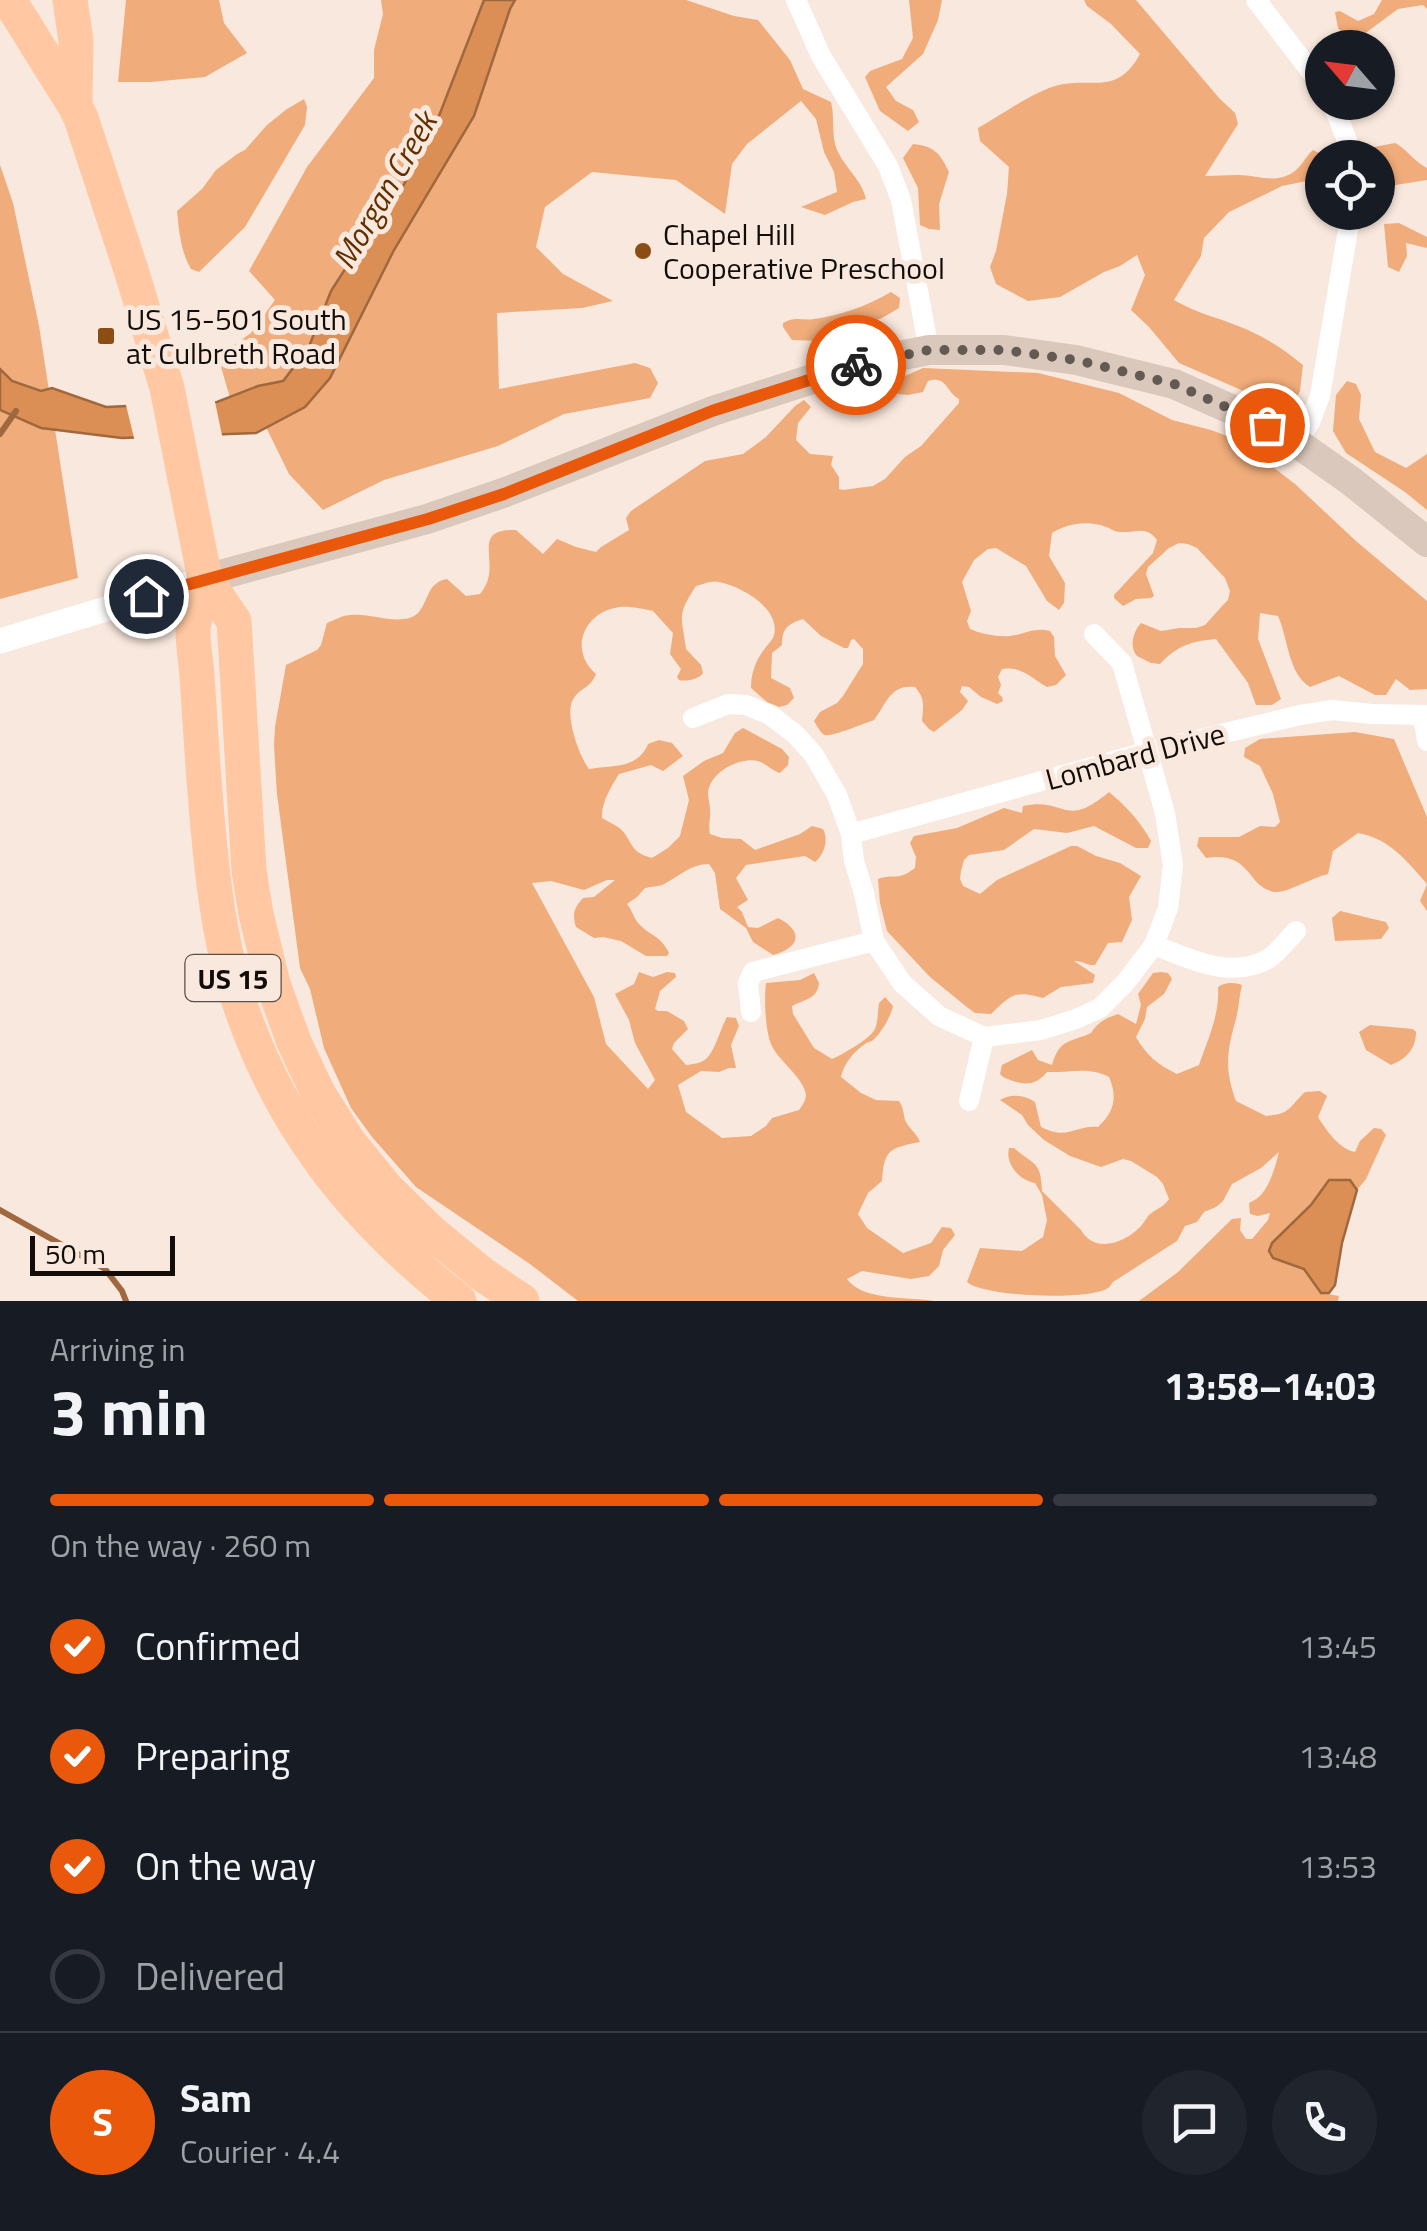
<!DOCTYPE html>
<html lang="en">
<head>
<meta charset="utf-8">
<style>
  body { margin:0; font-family:"Titillium Web",sans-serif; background:#20242c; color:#f1f3f6; height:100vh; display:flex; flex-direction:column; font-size:38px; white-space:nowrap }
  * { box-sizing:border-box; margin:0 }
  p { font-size:32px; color:#9ea1a6 }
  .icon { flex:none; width:55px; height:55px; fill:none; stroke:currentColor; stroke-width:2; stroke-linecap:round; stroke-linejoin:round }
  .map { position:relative; height:1301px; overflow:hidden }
  .drawer { display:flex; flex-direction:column; background:#171b24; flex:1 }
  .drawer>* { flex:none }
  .needle { width:65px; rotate:298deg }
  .fabs { position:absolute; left:1305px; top:30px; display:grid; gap:20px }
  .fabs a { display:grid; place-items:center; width:90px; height:90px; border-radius:50%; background:#171b24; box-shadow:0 2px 8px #0004; font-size:50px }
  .scale { position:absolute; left:30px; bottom:25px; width:145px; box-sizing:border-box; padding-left:10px; border:5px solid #120d09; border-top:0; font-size:28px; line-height:35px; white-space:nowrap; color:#120d09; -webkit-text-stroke:8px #f9e8dd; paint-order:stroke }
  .pin { position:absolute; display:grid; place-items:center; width:85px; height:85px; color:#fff; margin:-42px; border:5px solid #fff; border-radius:50%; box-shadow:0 2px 10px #0007 }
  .courier { position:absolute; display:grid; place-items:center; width:100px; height:100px; margin:-50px; border:8px solid #ea580c; border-radius:50%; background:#fff; color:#222; box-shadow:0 2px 12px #0007 }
  .head em { font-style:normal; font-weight:700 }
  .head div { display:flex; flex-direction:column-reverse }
  .head { display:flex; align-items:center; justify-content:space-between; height:170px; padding:0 50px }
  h1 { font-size:65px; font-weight:700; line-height:75px }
  .bar { display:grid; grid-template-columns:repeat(4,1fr); gap:15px 10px; align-content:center; height:120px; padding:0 50px }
  .bar i { height:12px; border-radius:8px; background:#363941 }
  .bar .active { background:#ea580c }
  .bar p { grid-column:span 4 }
  .line { display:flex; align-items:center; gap:25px; padding:0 50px; border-top:2px solid #363941 }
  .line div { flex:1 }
  .round { display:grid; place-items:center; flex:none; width:105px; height:105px; border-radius:52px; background:#20242c }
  ol { padding:0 50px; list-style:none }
  li { display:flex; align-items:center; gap:30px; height:110px }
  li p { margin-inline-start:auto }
  li .icon { padding:10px; border-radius:50%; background:#ea580c; color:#fff; stroke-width:4 }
  li:last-child { color:#9ea1a6 }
  li i { width:55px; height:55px; border:5px solid #363941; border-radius:50% }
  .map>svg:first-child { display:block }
  .green { fill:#f0ac7a }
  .water { fill:#db8f54; stroke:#9f683e; stroke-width:2.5 }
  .pier { fill:#f9e8dd }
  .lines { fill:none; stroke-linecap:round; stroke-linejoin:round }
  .stream { stroke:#9f683e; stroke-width:6 }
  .minor { stroke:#fff; stroke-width:20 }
  .tertiary { stroke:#fff; stroke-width:25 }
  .secondary { stroke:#dbc8bc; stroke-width:30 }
  .trunk { stroke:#ffc8a2; stroke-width:35 }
  .done { stroke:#635a53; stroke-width:10; stroke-dasharray:0 18 }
  .route { stroke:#ea580c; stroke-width:12 }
  .poi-dot { fill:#8c4d14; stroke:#f9e8dd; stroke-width:4 }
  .labels { text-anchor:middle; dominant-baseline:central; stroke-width:10; stroke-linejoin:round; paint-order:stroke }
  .shield { fill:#f9e8dd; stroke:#574f49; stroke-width:2.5 }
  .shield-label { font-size:28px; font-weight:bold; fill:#120d09 }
  .poi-label { font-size:30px; fill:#120d09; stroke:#f9e8dd; text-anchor:start }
  .street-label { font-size:30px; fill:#120d09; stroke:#f9e8dd }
  .water-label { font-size:32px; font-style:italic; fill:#613000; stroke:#f9e8dd }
</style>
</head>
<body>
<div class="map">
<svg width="1427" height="1301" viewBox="0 0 1427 1301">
  <rect width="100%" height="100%" fill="#f9e8dd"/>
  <path class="green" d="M126 0H219L224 23 247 53 205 77 151 82H118Z
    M381 0H686L734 16 758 20 790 60 803 89 831 102C835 117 831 136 837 150 845 168 862 180 866 199L853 202 825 215 801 207 837 192 834 172 824 152 816 119 801 101 747 144 732 164 725 214 676 180 592 172 545 207 536 247 563 274 613 301 582 308 497 313 499 389 635 363 650 368 658 383 650 398 564 414 498 446 384 480 323 510 289 474 263 421 240 433 218 356 251 333 275 300 249 271 307 167 374 78V50L383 14Z
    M909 0H942L938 20 923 54 886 87 896 101 913 110 919 122 908 131 880 111 865 77 870 71 902 59 913 38Z
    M1084 0H1136L1219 98 1235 113 1238 124 1205 176C1216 176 1227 175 1238 175 1256 175 1275 184 1292 173 1301 168 1305 157 1313 150L1327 157 1322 158 1321 178 1282 186 1229 212 1204 238 1201 256 1174 300C1197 314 1224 319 1248 330 1268 339 1286 351 1303 365L1300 391 1293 406 1262 399 1179 363 1149 327 1131 310 1145 275 1137 255 1120 266 1104 272 1060 297 1028 301 996 284 990 267 996 251 1007 194 1009 167 980 141 978 128C1001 115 1024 98 1049 88 1088 73 1115 100 1140 54L1111 24 1087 6Z
    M1382 0H1427V9L1423 5 1398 9 1352 43 1338 28 1335 12 1340 11 1358 21 1374 14Z
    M304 99 307 107 305 125 245 227 199 272 191 269C181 252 179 231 177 211L202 189 216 170 237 154 245 150 267 125 287 109Z
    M1395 143C1407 149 1412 160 1427 168V180L1383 187 1378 176V158L1374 157V147Z
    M913 144C934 146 940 153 949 172L939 204 940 230 929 229 920 225 918 188 903 158Z
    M0 165 13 203 39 326 78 578 0 599Z
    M1399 223 1427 237V248L1406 243 1407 256 1399 272 1388 267 1384 224Z
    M891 292 900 298 899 308 882 318 821 341 792 340 783 327V323C795 316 802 321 814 319 840 316 869 305 891 292Z
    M923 368 1038 373 1119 393 1172 420 1211 430 1238 440 1295 484 1356 541 1427 601V689L1410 690 1396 679 1386 695H1375L1339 676 1310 687C1288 674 1288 638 1278 616L1260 613 1258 639 1281 699 1272 705H1256L1248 683 1216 639C1191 641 1177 646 1160 664L1151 663 1137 656C1129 647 1133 632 1141 623L1161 631 1179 628H1196L1205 625 1223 605 1228 600 1230 591 1225 578 1197 548 1188 544 1179 543 1169 548 1148 567 1146 574 1154 596 1151 598 1136 599 1123 606 1114 598V595L1153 553 1157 540C1146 525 1136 533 1121 532 1113 532 1113 529 1106 527 1089 520 1067 523 1052 533L1049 556 1065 583 1064 603 1059 610 1047 601 1026 566 996 548 988 549 974 560 962 582 971 611 967 621 970 629C981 634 998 637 1010 636 1026 634 1034 627 1050 631L1054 637 1055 656 1066 675 1056 685 1047 687C1031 678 1022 666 1002 669L998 677 1001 685 998 693 1002 697 1003 701 997 704 981 697 969 687 962 686 960 692 968 701 962 710 934 732 929 729 922 721C923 706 926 700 915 687 890 684 887 703 874 720 865 723 832 737 825 735 821 734 816 724 814 721L820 712 837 703 843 696 863 664V649L854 639 851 640 848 648H844L821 636 803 619C788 624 782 628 782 645L772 653 771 678 790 688 794 698 787 705 779 707 767 702 751 688C751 674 755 662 763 651 765 648 771 641 773 638 784 610 741 586 719 582 712 580 703 584 696 586 676 616 682 616 686 649L701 665 703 673C699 679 687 682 679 680L677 677 681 669 670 654 673 633 653 611C643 609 629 606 620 607 584 611 568 650 596 674 590 689 581 687 574 698 563 712 579 756 589 769 613 765 638 769 648 744L659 740 672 743 683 756 663 771 651 765 619 774C611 787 601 803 602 818 610 823 620 826 625 834 634 848 634 853 652 858L668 848 680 836 689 800 683 776 704 761 723 753 735 733 743 728 782 749 789 757 788 765 780 773C771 770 767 764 758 761 739 757 710 772 708 793 708 796 710 807 710 809 711 819 708 824 710 834L722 838 741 839 755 850 800 834 812 826 823 829C829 840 824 855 815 862L805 856 746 865 736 878 748 900 737 907 742 912 748 927 758 928 778 918C804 931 800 948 773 955L753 942 746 928 720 909 715 873 709 864C690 864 679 877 662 885 659 886 649 887 645 888L637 897 627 904C633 911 633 918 640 925 652 937 660 935 669 953L667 956H646L621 941 603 937 594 938 576 927C572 914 574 908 583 898L594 897 615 880H607L584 890 551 881 532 883 594 997 606 1044 648 1089 655 1080 635 1043 629 1020 615 994 634 984 639 972 653 977 667 972 675 973 676 977 660 991 655 1009 658 1011H667L684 1021 688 1029 674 1043 672 1049 686 1065C692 1064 698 1064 703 1061 714 1056 720 1029 727 1017L736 1018 739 1026 731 1045 736 1068H729L719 1072 701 1071 678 1085 686 1112 722 1138 751 1136 766 1126 772 1118 799 1110C802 1106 806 1100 806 1095 805 1080 780 1061 773 1048 765 1035 764 998 766 983L800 980 814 973 819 983C818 999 803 1000 792 1006L793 1014 814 1048 832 1059C842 1055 871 1038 875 1029 878 1022 878 1010 879 1003L885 997 893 1006C891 1016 881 1034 872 1041 870 1042 867 1042 865 1044 854 1051 843 1065 841 1077L861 1093 876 1100 899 1101C904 1109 903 1112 905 1120 908 1128 917 1133 920 1142 890 1148 884 1149 882 1181L868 1193 858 1214 867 1228 903 1253 931 1243 942 1227 951 1228 955 1235 943 1250 939 1266 929 1276 911 1279 862 1271 847 1279C862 1301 910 1297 934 1301H578L530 1264 416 1187 372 1137 351 1108 324 1048 310 989 300 968 277 794 274 746 275 727 286 665 317 650 321 645 327 623C335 620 342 615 351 615 369 613 391 623 409 618 430 613 422 583 447 579L466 596 480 594C482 592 488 582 488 579 495 555 474 529 516 530L543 554 557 539 576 547 596 552 601 547 629 530 626 518 631 511 705 461 743 454 766 437 795 406 804 400 811 407 798 423 796 440 810 454 833 456 831 465 839 477V489L843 490 873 486 885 479 905 457 921 446 959 403V399C946 392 947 375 928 381L923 392 908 395 898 394 897 385 905 376Z
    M1347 381 1356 384 1361 395 1359 419 1375 452 1406 468 1427 454V510L1405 492 1346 453 1333 431 1336 395Z
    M1355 732 1394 739 1427 817V911L1420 901 1427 884C1408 862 1389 838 1358 833L1333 851 1328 874C1314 877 1287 893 1275 892 1246 888 1253 851 1206 858L1197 846 1199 837H1239L1260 826 1275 827 1280 822 1273 794 1260 766 1244 757 1245 748 1260 739Z
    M1109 792C1126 806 1140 821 1151 841L1148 848H1136L1094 826 1067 833 1034 829 1004 850 969 855 964 860 961 871 960 879 963 886 980 894 997 880 1071 846H1077L1096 856 1120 863 1141 876 1129 897 1132 920 1122 942 1108 943 1095 965C1087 966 1082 960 1074 961L1095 975 1093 983 1061 987 1043 998C1015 990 1012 994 991 1014L975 1013 968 1008 930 977 887 931 880 903 878 879C894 873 897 882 915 868L916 857 910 843 914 836 957 828 1004 808 1022 813 1023 806C1067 797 1063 830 1109 792Z
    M1340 911 1386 922 1389 928 1381 939 1335 941 1332 918Z
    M1161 972 1168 973 1172 979 1164 994 1147 1007 1145 1019 1136 1037C1146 1055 1158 1065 1177 1074L1199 1065C1208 1039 1220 1014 1218 987 1224 982 1235 982 1242 985 1239 996 1239 1007 1236 1019 1227 1050 1224 1069 1236 1101L1266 1116C1291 1114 1289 1107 1305 1092L1320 1091 1327 1096 1318 1117C1327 1131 1339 1149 1355 1152L1360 1141 1374 1128 1381 1129 1386 1135 1366 1179 1357 1190 1350 1180H1329L1311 1205 1271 1243 1269 1251 1273 1258 1304 1269 1321 1293 1339 1296 1338 1301H1139L1178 1272 1232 1219 1241 1218 1240 1230 1246 1239H1252L1268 1220 1270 1213 1258 1216 1250 1214 1249 1203C1268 1196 1274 1171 1279 1152L1261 1168 1232 1184 1223 1201 1216 1207 1204 1212 1197 1222 1185 1226 1177 1241 1113 1282C1111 1284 1110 1287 1108 1288 1089 1301 984 1297 967 1282L980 1248 1022 1251 1043 1237 1047 1220 1042 1195 1035 1183C1019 1180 1005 1164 1009 1148H1014C1035 1166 1041 1161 1042 1191L1081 1230C1094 1253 1123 1244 1139 1228 1141 1227 1148 1216 1149 1215 1157 1208 1163 1208 1169 1199L1163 1184 1157 1177 1131 1161 1123 1159 1101 1167 1070 1156 1044 1140 1028 1125 1022 1115 1000 1100C1011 1093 1025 1095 1035 1102L1041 1127C1069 1141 1074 1125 1098 1127 1114 1112 1118 1098 1109 1077 1088 1066 1070 1073 1047 1072 1034 1088 1020 1085 1003 1077L1000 1074 1002 1065 1032 1050 1038 1060 1052 1065C1060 1038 1069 1043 1091 1033 1098 1022 1106 1018 1118 1014L1136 1024 1141 1005 1138 994 1153 973Z
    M1370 1025 1413 1029 1416 1032C1416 1049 1406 1059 1391 1065L1366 1050 1359 1032Z"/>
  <path class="water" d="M484 0H515L510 9 474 116 394 250 330 378 305 407 256 433 122 438 41 428 0 410V369L12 381 41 391 52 388 106 407 217 402 258 386 283 381 308 349 331 291 356 252 401 190 437 121Z
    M1329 1180H1350L1357 1190 1342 1243 1335 1285 1329 1293H1321L1304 1269 1273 1258 1269 1251 1272 1243 1311 1205Z"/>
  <path class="pier" d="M214 397 223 440 135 442 125 401Z"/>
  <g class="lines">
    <path class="stream" d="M0 434 16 411
      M0 1210 105 1269 122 1291 126 1301"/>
    <path class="minor" d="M796 0 821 56 888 166 901 200 929 350
      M1256 0 1322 86
      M1332 102 1348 143 1351 158
      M1297 443 1310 422 1320 396 1351 212
      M1423 716 1427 741
      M693 718 728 704 746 705 770 715 795 734 814 755 837 795 851 834 854 861 864 893 874 941 902 983 939 1016 984 1037 1041 1030 1076 1019 1100 1008 1125 983 1154 945 1168 908 1173 865 1165 813 1122 663 1094 634
      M851 834 1146 752 1300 715 1332 710 1372 714 1427 715
      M1154 945C1190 959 1230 980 1268 959 1278 953 1287 940 1296 931
      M751 1012 748 983 753 972 874 941
      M969 1101 984 1037"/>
    <path class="tertiary" d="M0 641 205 579"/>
    <path class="secondary" d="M205 579 427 519 503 493 713 411 859 364 929 350H1004L1076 360 1174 384 1267 425 1297 443 1351 481 1427 542"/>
    <path class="trunk" d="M9 0 75 106 81 118 132 273 167 388 205 579 234 621 249 871 256 914 273 984 294 1042 318 1093 348 1141 387 1189 431 1232 482 1274 522 1301
      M70 0 76 41 75 105
      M205 579C201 595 194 614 193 631 193 646 196 661 197 676 199 707 201 737 203 767 209 842 214 920 236 992 277 1123 353 1218 459 1301"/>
  </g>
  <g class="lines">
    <path class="done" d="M856 365 929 350H1004L1076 360 1174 384 1267 425"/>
    <path class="route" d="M146 596 428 519 504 494 712 411 856 365"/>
  </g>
  <g class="poi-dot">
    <circle cx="643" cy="251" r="10"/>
    <rect x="96" y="326" width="20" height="20" rx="5"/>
  </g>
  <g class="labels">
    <rect class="shield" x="185.5" y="955" width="95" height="46" rx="8"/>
    <g class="shield-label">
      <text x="233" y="978">US 15</text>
    </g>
    <g class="poi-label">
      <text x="663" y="234">Chapel Hill<tspan x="663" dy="34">Cooperative Preschool</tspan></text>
      <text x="126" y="319">US 15-501 South<tspan x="126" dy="34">at Culbreth Road</tspan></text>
    </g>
    <g class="street-label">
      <text transform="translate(1135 756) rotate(-15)">Lombard Drive</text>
    </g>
    <g class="water-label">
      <text transform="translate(384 190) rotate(-60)">Morgan Creek</text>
    </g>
  </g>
</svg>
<div class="fabs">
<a><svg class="needle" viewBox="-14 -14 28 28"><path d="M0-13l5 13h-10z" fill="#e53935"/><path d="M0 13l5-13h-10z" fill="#9ea1a6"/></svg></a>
<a><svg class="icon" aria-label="locate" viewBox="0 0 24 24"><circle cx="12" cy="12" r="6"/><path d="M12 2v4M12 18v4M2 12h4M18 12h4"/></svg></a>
</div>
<div class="scale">50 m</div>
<div class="pin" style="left:1267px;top:425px;background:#ea580c"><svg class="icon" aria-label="bag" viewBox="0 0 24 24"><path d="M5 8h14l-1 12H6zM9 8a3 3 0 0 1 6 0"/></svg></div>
<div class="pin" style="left:146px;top:596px;background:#1f2937"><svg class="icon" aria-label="home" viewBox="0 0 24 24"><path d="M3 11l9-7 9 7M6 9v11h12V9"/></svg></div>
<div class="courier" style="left:856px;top:365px"><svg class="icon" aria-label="bike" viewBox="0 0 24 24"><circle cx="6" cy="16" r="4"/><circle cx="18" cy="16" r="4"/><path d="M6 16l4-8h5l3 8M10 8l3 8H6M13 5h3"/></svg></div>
</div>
<section class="drawer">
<div class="head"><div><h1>3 min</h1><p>Arriving in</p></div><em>13:58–14:03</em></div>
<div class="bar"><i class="active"></i><i class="active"></i><i class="active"></i><i></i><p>On the way · 260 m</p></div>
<ol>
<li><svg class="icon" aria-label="check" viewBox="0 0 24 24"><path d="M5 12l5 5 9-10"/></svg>Confirmed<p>13:45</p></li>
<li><svg class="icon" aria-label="check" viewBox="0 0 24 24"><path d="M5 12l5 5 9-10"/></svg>Preparing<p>13:48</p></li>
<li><svg class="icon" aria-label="check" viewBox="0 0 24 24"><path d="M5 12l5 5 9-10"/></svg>On the way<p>13:53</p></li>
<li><i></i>Delivered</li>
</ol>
<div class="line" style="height:180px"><b class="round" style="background:#ea580c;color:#fff">S</b><div><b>Sam</b><p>Courier · 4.4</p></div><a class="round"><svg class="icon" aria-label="chat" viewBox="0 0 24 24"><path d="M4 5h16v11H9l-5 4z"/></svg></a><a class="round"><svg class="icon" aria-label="phone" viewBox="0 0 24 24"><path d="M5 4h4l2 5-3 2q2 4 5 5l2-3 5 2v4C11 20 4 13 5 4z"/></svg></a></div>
</section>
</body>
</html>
